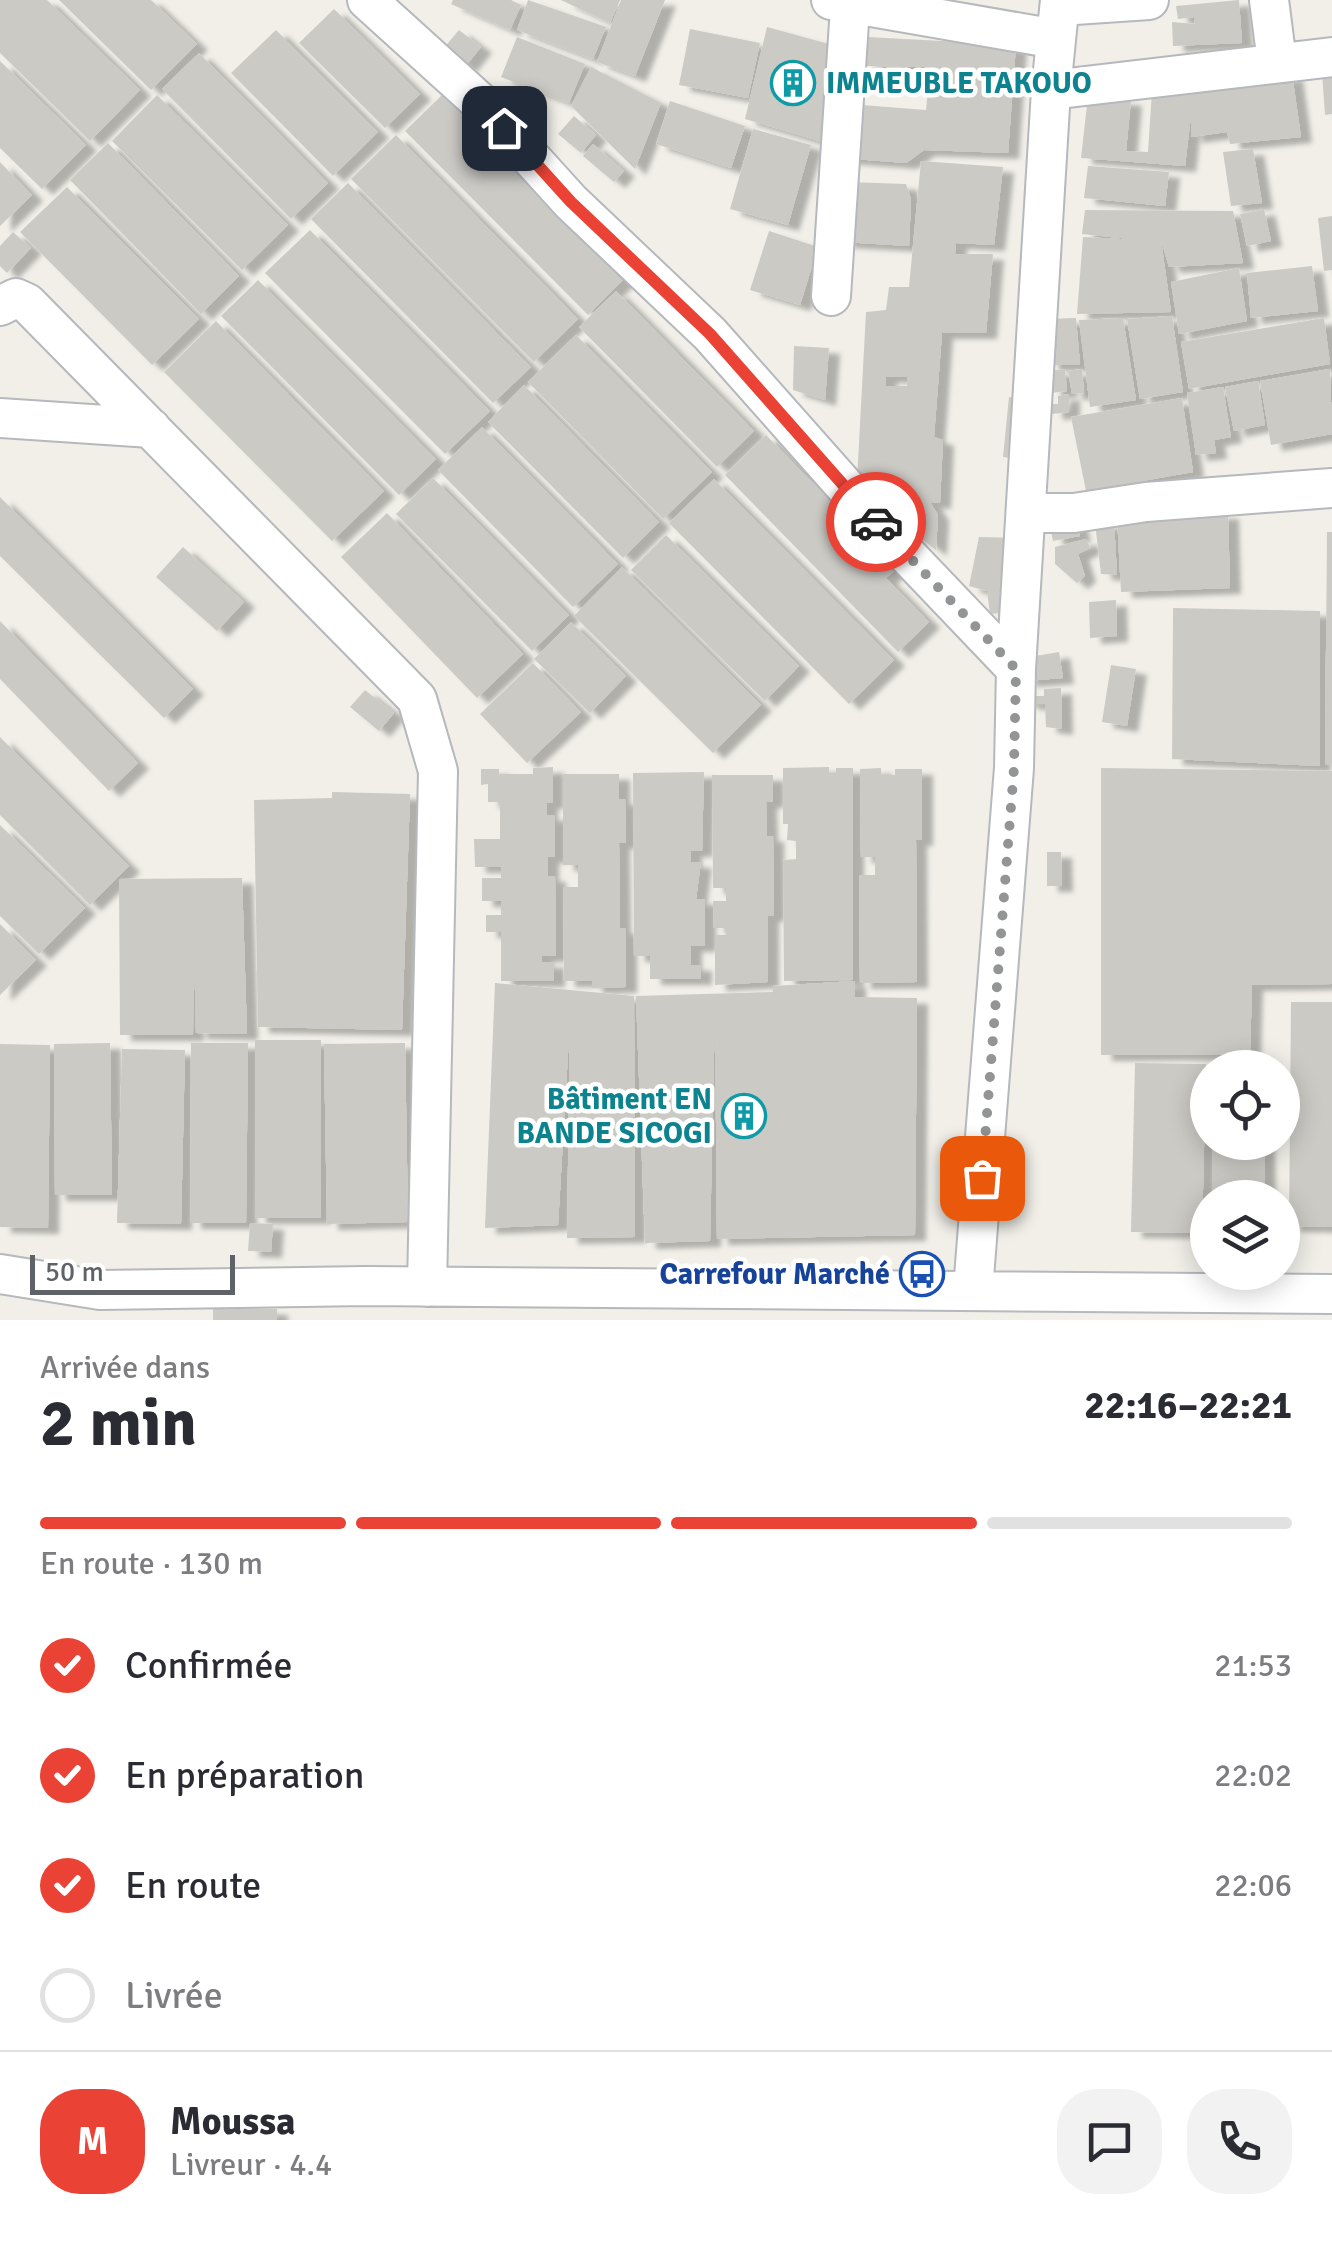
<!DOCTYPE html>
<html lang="fr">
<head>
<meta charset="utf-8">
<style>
  body { margin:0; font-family:Signika,sans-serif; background:#f2f2f3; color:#2b2b33; height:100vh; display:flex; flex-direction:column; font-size:38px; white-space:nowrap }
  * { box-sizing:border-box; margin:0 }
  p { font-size:32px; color:#7c7c81 }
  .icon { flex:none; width:55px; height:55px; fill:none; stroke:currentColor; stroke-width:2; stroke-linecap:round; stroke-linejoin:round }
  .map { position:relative; height:1320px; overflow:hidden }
  .sheet { display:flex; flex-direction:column; background:#fff; flex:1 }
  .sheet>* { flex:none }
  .controls { position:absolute; left:1190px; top:1050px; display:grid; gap:20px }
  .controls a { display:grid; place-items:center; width:110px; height:110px; border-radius:50%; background:#fff; box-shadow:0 5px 25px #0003; font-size:50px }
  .scale { position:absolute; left:30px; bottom:25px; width:205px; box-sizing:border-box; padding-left:10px; border:5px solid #5f6368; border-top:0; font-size:28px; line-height:35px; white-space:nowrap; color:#5f6368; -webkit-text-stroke:8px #fff; paint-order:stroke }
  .pin { position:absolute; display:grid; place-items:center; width:85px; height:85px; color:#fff; margin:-42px; border-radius:20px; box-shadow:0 5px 15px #0006 }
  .courier { position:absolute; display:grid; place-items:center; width:100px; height:100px; margin:-50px; border:8px solid #ea4335; border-radius:50%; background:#fff; color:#222; box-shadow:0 2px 12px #0007 }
  .head em { font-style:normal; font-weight:700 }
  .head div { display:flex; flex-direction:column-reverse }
  .head { display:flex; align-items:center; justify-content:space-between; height:170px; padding:0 40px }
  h1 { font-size:65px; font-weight:700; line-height:75px }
  .bar { display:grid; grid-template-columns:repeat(4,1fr); gap:15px 10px; align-content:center; height:120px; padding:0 40px }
  .bar i { height:12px; border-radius:8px; background:#e1e1e2 }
  .bar .active { background:#ea4335 }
  .bar p { grid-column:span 4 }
  .line { display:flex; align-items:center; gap:25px; padding:0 40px; border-top:2px solid #e1e1e2 }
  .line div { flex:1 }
  .round { display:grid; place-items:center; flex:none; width:105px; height:105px; border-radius:40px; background:#f2f2f3 }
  ol { padding:0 40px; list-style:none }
  li { display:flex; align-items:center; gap:30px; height:110px }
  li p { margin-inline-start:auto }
  li .icon { padding:10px; border-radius:50%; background:#ea4335; color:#fff; stroke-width:4 }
  li:last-child { color:#7c7c81 }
  li i { width:55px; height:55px; border:5px solid #e1e1e2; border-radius:50% }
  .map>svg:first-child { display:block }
  .building { fill:#cccac5; fill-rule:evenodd; filter:url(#shadow) }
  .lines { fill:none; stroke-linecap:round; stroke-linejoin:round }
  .minor-casing { stroke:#b5b8bc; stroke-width:42 }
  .minor { stroke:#fff; stroke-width:38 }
  .done { stroke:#929495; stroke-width:10; stroke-dasharray:0 18 }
  .route { stroke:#ea4335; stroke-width:12 }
  .labels { text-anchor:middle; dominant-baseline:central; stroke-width:9; stroke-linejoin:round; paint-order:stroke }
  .culture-label { font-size:30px; font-weight:bold; fill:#0d838f; stroke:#fff; text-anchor:start }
  .transit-label { font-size:30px; font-weight:bold; fill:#164399; stroke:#fff; text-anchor:end }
</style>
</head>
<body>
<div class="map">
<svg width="1332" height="1320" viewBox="0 0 1332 1320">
  <defs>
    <filter id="shadow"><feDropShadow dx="11" dy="6" stdDeviation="2.5" flood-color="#0004"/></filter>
  </defs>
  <rect width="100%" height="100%" fill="#f1efe8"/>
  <path class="building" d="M0 0H47L140 90 90 141 0 53Z
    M59 0H151L197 44 151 90Z
    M453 0H511L521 5 510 30 451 4Z
    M528 0 606 27 593 59 517 30Z
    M561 0H620L610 23Z
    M621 0H665L635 76 597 62Z
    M1239 0 1242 43 1173 46 1172 22 1195 24 1194 17 1178 19 1176 6Z
    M334 9 420 94 385 128 299 43Z
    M767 27 840 47 823 142 745 119Z
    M690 29 760 43 748 98 679 85Z
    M276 30 378 132 333 176 231 73Z
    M459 30 481 47 465 67 443 49Z
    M517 37 585 64 569 103 501 77Z
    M868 37 1016 45 1008 153 924 150 906 163 841 158 849 104 926 110 930 67 864 66Z
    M199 53 328 183 291 219 162 89Z
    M0 61 86 145 42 189 0 148Z
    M591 67 661 103 635 169 571 106Z
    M1332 71V114L1325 115 1322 72Z
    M1292 74 1301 137 1230 144 1227 132 1191 137 1192 107 1185 166 1081 158 1088 96 1131 100 1126 151 1148 152 1152 91Z
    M157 95 288 225 242 270 112 141Z
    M442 95 625 278 588 315 405 131Z
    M670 101 745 126 731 168 656 144Z
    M574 116 596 135 581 153 558 134Z
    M753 129 811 145 788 225 730 209Z
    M396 135 578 319 534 362 351 179Z
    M108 143 239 276 201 314 70 180Z
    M593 144 624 171 614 182 583 156Z
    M1253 149 1262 203 1231 206 1223 152Z
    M921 161 1003 167 994 245 956 243 955 254H993L986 333H942L934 437 943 440 940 503 930 502 938 515 936 550 891 516 902 501 856 499 866 312 886 310 889 287H909ZM886 377H907V386H885Z
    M0 162 32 195 0 226Z
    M1088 166 1169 172 1165 206 1084 198Z
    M848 182 906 184 911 199 909 246 842 242Z
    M348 183 531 367 493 403 311 219Z
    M67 187 199 319 152 365 20 232Z
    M1264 209 1271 241 1247 246 1240 214Z
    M1085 210 1233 211 1243 263 1169 267 1161 240 1171 312 1077 314 1083 237 1140 240 1082 234Z
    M1332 216V270L1324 271 1318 218Z
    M310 230 490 411 445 454 265 273Z
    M769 231 818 247 800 305 750 290Z
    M13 232 31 248 7 273 0 266V246Z
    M1312 266 1318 311 1251 318 1247 273Z
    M1239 268 1247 321 1179 334 1171 282Z
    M258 280 436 459 399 495 221 316Z
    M616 291 754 431 717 467 579 327Z
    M1172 316 1183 392 1140 399 1127 319Z
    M1076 318 1080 365H1048L1047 319Z
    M1123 318 1136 400 1090 407 1079 320Z
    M1324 318 1330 364 1189 389 1181 342Z
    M216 321 384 491 332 541 164 372Z
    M576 335 712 472 663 519 528 382Z
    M794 346 829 348 825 400 793 390Z
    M1065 369 1067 391 1051 393 1049 371Z
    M1082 369 1084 393 1072 394 1068 371Z
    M1330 369 1332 434 1271 445 1260 381Z
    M1258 381 1265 425 1234 431 1225 387Z
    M524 385 659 522 623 558 488 422Z
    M1223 387 1231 437 1214 440 1216 453 1196 455 1187 393Z
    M1069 394V412L1052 414 1051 404H1058V396Z
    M1009 397 1024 399 1018 459 1003 457Z
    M1182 398 1193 472 1086 491 1071 417Z
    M482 427 618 564 573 607 438 470Z
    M766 435 896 569 886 578 929 622 898 652 725 475Z
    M433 478 569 615 532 651 396 514Z
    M714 479 894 660 849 704 669 523Z
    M0 497 193 689 164 718 0 556Z
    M387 513 523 654 477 698 341 557Z
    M1228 513 1230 588 1121 592 1117 516Z
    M1076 521 1080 536 1053 541 1050 526Z
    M1114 522 1117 575 1101 574 1095 523Z
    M1327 532H1332V765H1325Z
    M666 535 799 666 765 701 631 570Z
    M979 537 1021 538 1000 613 990 614 987 591 969 586Z
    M1086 539 1090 548 1078 554 1085 576 1077 583 1055 564V547Z
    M183 547 244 602 217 631 156 577Z
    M622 567 761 705 713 753 574 616Z
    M1116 600 1117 636 1090 638 1089 602Z
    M1173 608 1320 611V766L1172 759Z
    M0 621 138 763 109 791 0 679Z
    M571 622 626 676 590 713 534 659Z
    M1059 652 1063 678 1025 681 1023 658Z
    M533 663 581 712 527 763 480 714Z
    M1111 665 1136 669 1127 726 1102 722Z
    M1061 688 1062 729 1046 727 1045 704H1030L1018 696H1044V689Z
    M365 690 394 713 379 731 350 707Z
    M0 737 129 866 90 905 0 815Z
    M553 767V803H547V815H555V857H548V876H555L556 956H542V962H554V981H501V932H486V915H501V901H482V878H501V867H475L474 839H500V802H488V784L481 785V769H499V774H533V768Z
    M829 767V773H836V768H853V980L784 981 783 860 796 859V841L787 840 788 824H783V768Z
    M881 768V775H895V769H922V840H916L917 982 860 983 859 875H875V857H861L860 769Z
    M1101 768 1332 771V984L1252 985 1250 1054 1101 1055Z
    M704 772 702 851H691V862H701L696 899H705V946H691V965H701V979H650V956H634L633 773Z
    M563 774H619V799H625L626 843H619L620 928H626V987L592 988V981H564L563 887H578V865H563Z
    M712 775H773V802H766L767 836H773L774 915 768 916V982L715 985V935H726V928H714L713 901H726V888H713Z
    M332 792 410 794 402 1030 258 1027 254 800 332 798Z
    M0 825 85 908 39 954 0 916Z
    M1047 852H1061L1062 886H1047Z
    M242 878 247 1034 196 1033 194 949 193 1035H120L119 879Z
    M0 924 36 960 0 995Z
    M855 981V997L917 998 915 1235 717 1239 715 1007 710 1241 645 1243 636 996 773 992V986Z
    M495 983 634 996 635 1237 567 1238 570 1019 558 1225 485 1228Z
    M1291 1002H1332V1227L1289 1226Z
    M255 1040H321V1218H255Z
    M110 1043 112 1195H55L54 1044Z
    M191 1043H248L246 1223H190Z
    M405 1043 408 1222 327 1224 324 1044Z
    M0 1044 50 1045 48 1228 0 1227Z
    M122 1049 185 1050 181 1224 117 1223Z
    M1135 1063 1206 1064 1202 1233 1131 1232Z
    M1212 1142H1264L1265 1198H1212Z
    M250 1223 273 1224 271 1252 248 1251Z
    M213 1308 277 1309V1320H213Z"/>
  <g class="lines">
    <defs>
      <path id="minor" d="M367 0 482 104 571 202 710 334 890 537 1016 669
        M831 0 1056 39
        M1269 0 1277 62
        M1060 6 1149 0
        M1051 90 1332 57
        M831 296 850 7
        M0 306 16 298 27 303 417 699 438 771 427 1287
        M0 418 151 428
        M1026 513H1074L1146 502 1332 488
        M0 1274 100 1290 366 1286 1332 1294
        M973 1290 1014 768 1016 669 1051 90 1060 0"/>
    </defs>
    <use href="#minor" class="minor-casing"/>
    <use href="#minor" class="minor"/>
  </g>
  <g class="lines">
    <path class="done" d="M876 522 1016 669 1014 768 982 1178"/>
    <path class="route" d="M504 128 571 202 710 334 876 522"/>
  </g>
  <defs>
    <symbol id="building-ring" viewBox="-11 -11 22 22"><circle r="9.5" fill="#fff" stroke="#0f9aa8" stroke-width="1.5"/><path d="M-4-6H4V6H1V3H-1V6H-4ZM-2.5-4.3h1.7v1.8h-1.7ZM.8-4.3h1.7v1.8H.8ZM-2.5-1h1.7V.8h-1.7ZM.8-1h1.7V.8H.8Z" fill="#0f9aa8"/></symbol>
    <symbol id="bus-ring" viewBox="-11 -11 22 22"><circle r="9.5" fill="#fff" stroke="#1a4fb4" stroke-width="1.5"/><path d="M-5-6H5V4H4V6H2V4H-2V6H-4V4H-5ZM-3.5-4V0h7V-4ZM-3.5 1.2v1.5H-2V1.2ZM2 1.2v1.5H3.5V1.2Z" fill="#1a4fb4"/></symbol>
  </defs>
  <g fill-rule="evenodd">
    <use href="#building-ring" x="768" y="58" width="50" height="50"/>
    <use href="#building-ring" x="719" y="1091" width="50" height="50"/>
    <use href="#bus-ring" x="897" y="1249" width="50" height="50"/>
  </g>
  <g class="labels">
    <g class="culture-label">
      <text x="826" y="83">IMMEUBLE TAKOUO</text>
      <text x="712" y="1099" text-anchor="end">Bâtiment EN<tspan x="712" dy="34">BANDE SICOGI</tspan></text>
    </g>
    <g class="transit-label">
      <text x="890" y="1274">Carrefour Marché</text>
    </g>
  </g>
</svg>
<div class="controls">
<a><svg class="icon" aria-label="locate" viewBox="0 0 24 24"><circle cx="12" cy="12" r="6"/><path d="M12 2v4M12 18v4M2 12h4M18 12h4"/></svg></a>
<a><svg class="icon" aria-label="layers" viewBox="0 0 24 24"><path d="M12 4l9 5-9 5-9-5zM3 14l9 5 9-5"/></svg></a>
</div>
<div class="scale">50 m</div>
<div class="pin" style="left:982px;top:1178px;background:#ea580c"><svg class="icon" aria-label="bag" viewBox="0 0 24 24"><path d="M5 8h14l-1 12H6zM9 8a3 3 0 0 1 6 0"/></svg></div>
<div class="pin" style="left:504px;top:128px;background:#1f2937"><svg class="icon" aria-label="home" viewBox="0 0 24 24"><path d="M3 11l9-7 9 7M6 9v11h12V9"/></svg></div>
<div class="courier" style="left:876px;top:522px"><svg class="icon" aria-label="car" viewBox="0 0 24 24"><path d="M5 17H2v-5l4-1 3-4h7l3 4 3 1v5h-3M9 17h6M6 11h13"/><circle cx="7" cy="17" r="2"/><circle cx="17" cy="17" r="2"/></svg></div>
</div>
<section class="sheet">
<div class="head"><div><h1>2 min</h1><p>Arrivée dans</p></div><em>22:16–22:21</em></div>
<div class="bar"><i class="active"></i><i class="active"></i><i class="active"></i><i></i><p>En route · 130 m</p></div>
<ol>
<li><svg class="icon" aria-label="check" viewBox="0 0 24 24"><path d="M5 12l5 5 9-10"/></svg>Confirmée<p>21:53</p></li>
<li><svg class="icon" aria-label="check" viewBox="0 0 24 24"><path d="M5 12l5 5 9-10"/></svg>En préparation<p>22:02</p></li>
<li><svg class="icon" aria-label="check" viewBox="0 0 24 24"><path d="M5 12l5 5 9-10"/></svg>En route<p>22:06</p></li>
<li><i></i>Livrée</li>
</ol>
<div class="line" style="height:180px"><b class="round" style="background:#ea4335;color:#fff">M</b><div><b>Moussa</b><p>Livreur · 4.4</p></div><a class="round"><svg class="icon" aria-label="chat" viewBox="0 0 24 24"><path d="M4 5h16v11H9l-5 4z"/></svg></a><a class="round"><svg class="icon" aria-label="phone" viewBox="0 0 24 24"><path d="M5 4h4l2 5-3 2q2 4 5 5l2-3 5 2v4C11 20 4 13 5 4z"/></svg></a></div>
</section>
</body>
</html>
